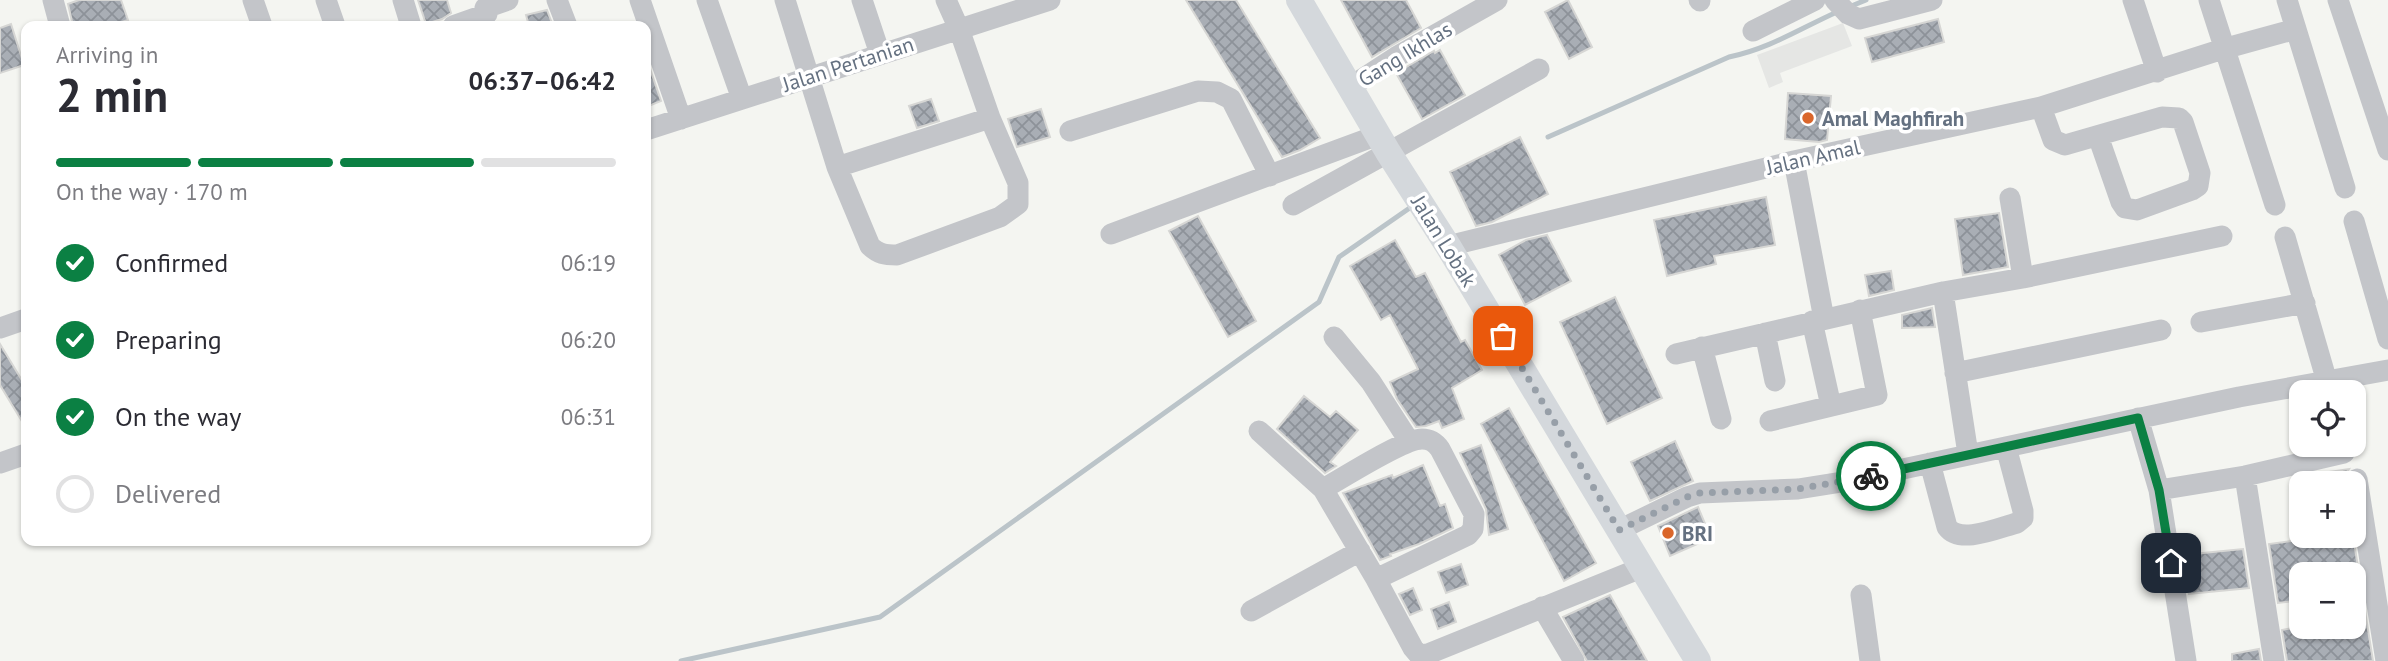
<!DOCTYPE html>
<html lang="en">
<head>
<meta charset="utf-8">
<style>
  body { margin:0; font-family:"PT Sans",sans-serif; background:#f2f2f3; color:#2b2b33; height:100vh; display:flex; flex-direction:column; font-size:26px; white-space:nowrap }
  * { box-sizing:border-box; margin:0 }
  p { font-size:23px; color:#7c7c81 }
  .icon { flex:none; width:38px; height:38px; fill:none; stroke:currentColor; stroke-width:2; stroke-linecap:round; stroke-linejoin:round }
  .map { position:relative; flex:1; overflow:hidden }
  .sheet { position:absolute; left:21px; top:21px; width:630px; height:525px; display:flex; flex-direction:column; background:#fff; border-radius:14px; box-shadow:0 2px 5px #0004 }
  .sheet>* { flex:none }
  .tools { position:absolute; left:2289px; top:380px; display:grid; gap:14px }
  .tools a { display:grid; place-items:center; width:77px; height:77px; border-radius:14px; background:#fff; box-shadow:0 2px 5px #0004; font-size:35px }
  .pin { position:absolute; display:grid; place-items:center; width:60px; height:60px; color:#fff; margin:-30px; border-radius:14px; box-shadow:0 4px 10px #0006 }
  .courier { position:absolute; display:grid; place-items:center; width:70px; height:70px; margin:-35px; border:5px solid #0b8043; border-radius:50%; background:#fff; color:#222; box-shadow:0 2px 9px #0007 }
  .overview em { font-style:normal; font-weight:800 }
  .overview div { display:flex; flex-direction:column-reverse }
  .overview { display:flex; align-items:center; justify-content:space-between; height:119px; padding:0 35px }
  h1 { font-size:46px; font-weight:800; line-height:52px }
  .bar { display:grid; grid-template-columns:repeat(4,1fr); gap:10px 7px; align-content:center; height:84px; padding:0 35px }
  .bar i { height:9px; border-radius:5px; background:#e1e1e2 }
  .bar .selected { background:#0b8043 }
  .bar p { grid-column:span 4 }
  ol { padding:0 35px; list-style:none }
  li { display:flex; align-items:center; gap:21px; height:77px }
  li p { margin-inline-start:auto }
  li .icon { padding:7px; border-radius:50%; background:#0b8043; color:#fff; stroke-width:4 }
  li:last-child { color:#7c7c81 }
  li i { width:38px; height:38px; border:4px solid #e1e1e2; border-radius:50% }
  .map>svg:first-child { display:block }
  .built { fill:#e5e6e4 }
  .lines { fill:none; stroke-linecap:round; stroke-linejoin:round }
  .stream { stroke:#bbc4c9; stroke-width:5 }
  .building { fill:url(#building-cross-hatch); stroke:#d6d6d4; stroke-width:2 }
  .minor { stroke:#c3c5c9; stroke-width:21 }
  .major { stroke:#d4d8dc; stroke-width:26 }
  .done { stroke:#979fa8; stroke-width:7; stroke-dasharray:0 12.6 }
  .route { stroke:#0b8043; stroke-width:9 }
  .poi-dot { fill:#da662b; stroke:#fff; stroke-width:2.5 }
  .labels { text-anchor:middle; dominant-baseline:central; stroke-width:7; stroke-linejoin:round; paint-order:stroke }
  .street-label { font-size:21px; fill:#657181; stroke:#fff }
  .poi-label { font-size:21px; font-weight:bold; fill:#657181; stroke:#fff; text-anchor:start }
</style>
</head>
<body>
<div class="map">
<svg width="2388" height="661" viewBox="0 0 2388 661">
  <defs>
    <pattern id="building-cross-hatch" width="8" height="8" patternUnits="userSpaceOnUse" patternTransform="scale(1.75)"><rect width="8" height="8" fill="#a9aeb5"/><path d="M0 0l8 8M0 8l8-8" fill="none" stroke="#8d9299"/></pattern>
  </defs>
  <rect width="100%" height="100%" fill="#f4f5f1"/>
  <path class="built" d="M1843 23 1852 46 1780 73 1783 82 1769 88 1757 55Z"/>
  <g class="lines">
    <path class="stream" d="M1849 7 1866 0
      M1548 137 1729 57C1769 49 1801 28 1837 12
      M681 661 880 617 1319 302 1339 257 1414 205"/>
  </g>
  <path class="building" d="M79 0H121L128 20 110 26H73L68 4Z
    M418 0H447L451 13 442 19 426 24Z
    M1186 0H1236L1320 138 1300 150 1282 157Z
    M1341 0H1406L1421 28 1372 57Z
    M1568 0 1592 47 1569 59 1545 12Z
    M547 10 553 26H529L526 15Z
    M1938 19 1944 42 1872 62 1865 38Z
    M11 24 24 65 0 73V28Z
    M1440 50 1465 95 1422 119 1396 73 1434 51 1435 53Z
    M646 57 661 101 646 107Z
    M1788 93 1831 96 1827 140 1819 142 1785 139Z
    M931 99 939 121 917 128 909 106Z
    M1041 109 1050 137 1017 147 1008 119Z
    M1520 137 1548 194 1492 222 1476 226 1450 172Z
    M1766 197 1775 245 1714 256 1716 264 1667 276 1654 220Z
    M1999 213 2008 267 1963 275 1955 219Z
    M1198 216 1256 321 1228 337 1169 231Z
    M1547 235 1571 281 1525 305 1499 255 1526 240Z
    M1395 240 1416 277 1425 273 1461 342 1465 340 1482 370 1452 388 1464 419 1442 428 1439 421 1426 426 1416 427 1397 399 1390 382 1418 369 1390 315 1381 320 1350 266Z
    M1891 271 1894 290 1869 296 1865 275Z
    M1615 297 1662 398 1607 424 1560 322Z
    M1932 308 1935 327 1902 328V315Z
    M0 344 26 387V428L0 385Z
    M1304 396 1330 417 1336 411 1358 430 1330 462 1336 466 1325 473 1277 429Z
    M1509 408 1596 563 1564 581 1481 424Z
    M1675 441 1693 481 1650 501 1631 462Z
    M1481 445 1508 529 1489 535 1486 509 1460 453Z
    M1423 465 1440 506 1445 504 1453 528 1419 544 1390 554 1391 556 1380 560 1343 493 1392 475 1393 478Z
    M2349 469 2345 475 2344 483H2309L2308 475Z
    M1698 507 1711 538 1670 556 1658 526Z
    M2328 536H2353L2373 661H2287L2282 630 2302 626H2354V574H2301V600L2278 603 2269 544Z
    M2243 549 2249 588 2189 594 2183 555Z
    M1461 564 1468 585 1446 593 1438 572Z
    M1413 588 1422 610 1410 615 1399 594Z
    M1610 595 1647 661H1587L1563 617Z
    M1449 602 1456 622 1438 629 1431 609Z
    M2259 649 2261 661H2232V654Z"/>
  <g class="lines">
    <path class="minor" d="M53 0 60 26
      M253 0 262 26
      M326 0 335 26
      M403 0 411 26
      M557 0 567 26
      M640 0 681 119
      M707 0 742 99
      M785 0 837 167 870 246C879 254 884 255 897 255L1000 217 1018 204V183L990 118 959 29 946 0
      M862 0 880 54
      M1699 0 1700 1
      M1835 0 1848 14 1859 19 1932 0
      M2133 0 2157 72
      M2209 0 2275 205
      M2287 0 2345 188
      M2338 0 2388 150
      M485 8 508 0
      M453 26 487 14
      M1753 31 1815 0
      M1350 87 1396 57 1497 0
      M2041 107 2053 140 2065 145 2162 117 2179 118 2183 122 2200 173 2198 186 2192 190 2137 210 2125 208 2121 202 2098 136
      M646 130 1050 0
      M1070 131 1198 91 1217 92 1231 99 1270 176
      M1794 161 1824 319
      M837 167 990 118
      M2010 198 2023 278
      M1293 205 1539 69
      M2354 221 2388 339
      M1111 234 1378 135
      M2285 237 2330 392
      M1448 246 1794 161 2041 107 2223 49 2296 29
      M1943 292 1968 454
      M1812 321 1831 406
      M2201 322 2305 303
      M0 328 26 319
      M1765 333 1775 381
      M1334 337 1371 382 1409 441
      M1702 347 1721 419
      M1676 354 1943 292 2023 278 2222 236
      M1955 373 2161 330
      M2138 418 2159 490 2186 661
      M1770 421 1877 395 1860 310
      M1259 431 1323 489 1376 579 1413 648 1419 655 1428 654 1641 568
      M0 463 26 454
      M1930 463 1947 527C1960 545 1998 528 2017 523L2023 518V511L2006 447
      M2245 476 2274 661
      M2357 479 2386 661
      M1323 489C1343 478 1403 439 1422 439 1430 439 1435 442 1440 449L1474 514 1473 529 1468 535 1376 579
      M2159 490 2245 476 2344 453 2342 444
      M1619 530 1687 497 1700 493 1798 489 1842 482 2239 397 2388 370
      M1861 595 1870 661
      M1542 607 1574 661
      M1251 611 1360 551"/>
    <path class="major" d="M1299 0 1388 152 1448 246 1698 661"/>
  </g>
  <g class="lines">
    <path class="done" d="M1503 336 1619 530 1687 497 1700 493 1798 489 1871 476"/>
    <path class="route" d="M1871 476 2138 418 2159 490 2171 563"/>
  </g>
  <g class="poi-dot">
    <circle cx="1808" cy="118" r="7"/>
    <circle cx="1668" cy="533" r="7"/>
  </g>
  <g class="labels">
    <g class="street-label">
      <text transform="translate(1405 54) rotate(-31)">Gang Ikhlas</text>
      <text transform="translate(848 64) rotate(-18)">Jalan Pertanian</text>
      <text transform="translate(1813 157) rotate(-13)">Jalan Amal</text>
      <text transform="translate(1444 241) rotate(58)">Jalan Lobak</text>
    </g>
    <g class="poi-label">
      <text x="1822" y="118">Amal Maghfirah</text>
      <text x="1682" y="533">BRI</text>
    </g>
  </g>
</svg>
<div class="tools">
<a><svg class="icon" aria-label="locate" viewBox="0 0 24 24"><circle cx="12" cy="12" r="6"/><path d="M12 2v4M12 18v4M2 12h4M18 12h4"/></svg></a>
<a>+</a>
<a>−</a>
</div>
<div class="pin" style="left:1503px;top:336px;background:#ea580c"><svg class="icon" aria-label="bag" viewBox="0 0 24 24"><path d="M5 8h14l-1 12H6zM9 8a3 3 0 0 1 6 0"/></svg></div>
<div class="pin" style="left:2171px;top:563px;background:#1f2937"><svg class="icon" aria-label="home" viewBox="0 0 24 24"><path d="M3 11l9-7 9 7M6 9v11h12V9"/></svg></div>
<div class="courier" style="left:1871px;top:476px"><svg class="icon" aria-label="bike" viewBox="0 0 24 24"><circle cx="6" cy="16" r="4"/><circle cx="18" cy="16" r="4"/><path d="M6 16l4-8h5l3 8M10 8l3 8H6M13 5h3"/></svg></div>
<section class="sheet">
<div class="overview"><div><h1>2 min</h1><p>Arriving in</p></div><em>06:37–06:42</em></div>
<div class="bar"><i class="selected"></i><i class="selected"></i><i class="selected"></i><i></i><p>On the way · 170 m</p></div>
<ol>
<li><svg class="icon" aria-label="check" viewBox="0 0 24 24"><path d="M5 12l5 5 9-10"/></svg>Confirmed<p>06:19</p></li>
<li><svg class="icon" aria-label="check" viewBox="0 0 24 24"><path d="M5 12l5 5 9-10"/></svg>Preparing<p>06:20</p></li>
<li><svg class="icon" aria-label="check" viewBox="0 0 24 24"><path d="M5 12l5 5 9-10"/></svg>On the way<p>06:31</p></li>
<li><i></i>Delivered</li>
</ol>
</section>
</div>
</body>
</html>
